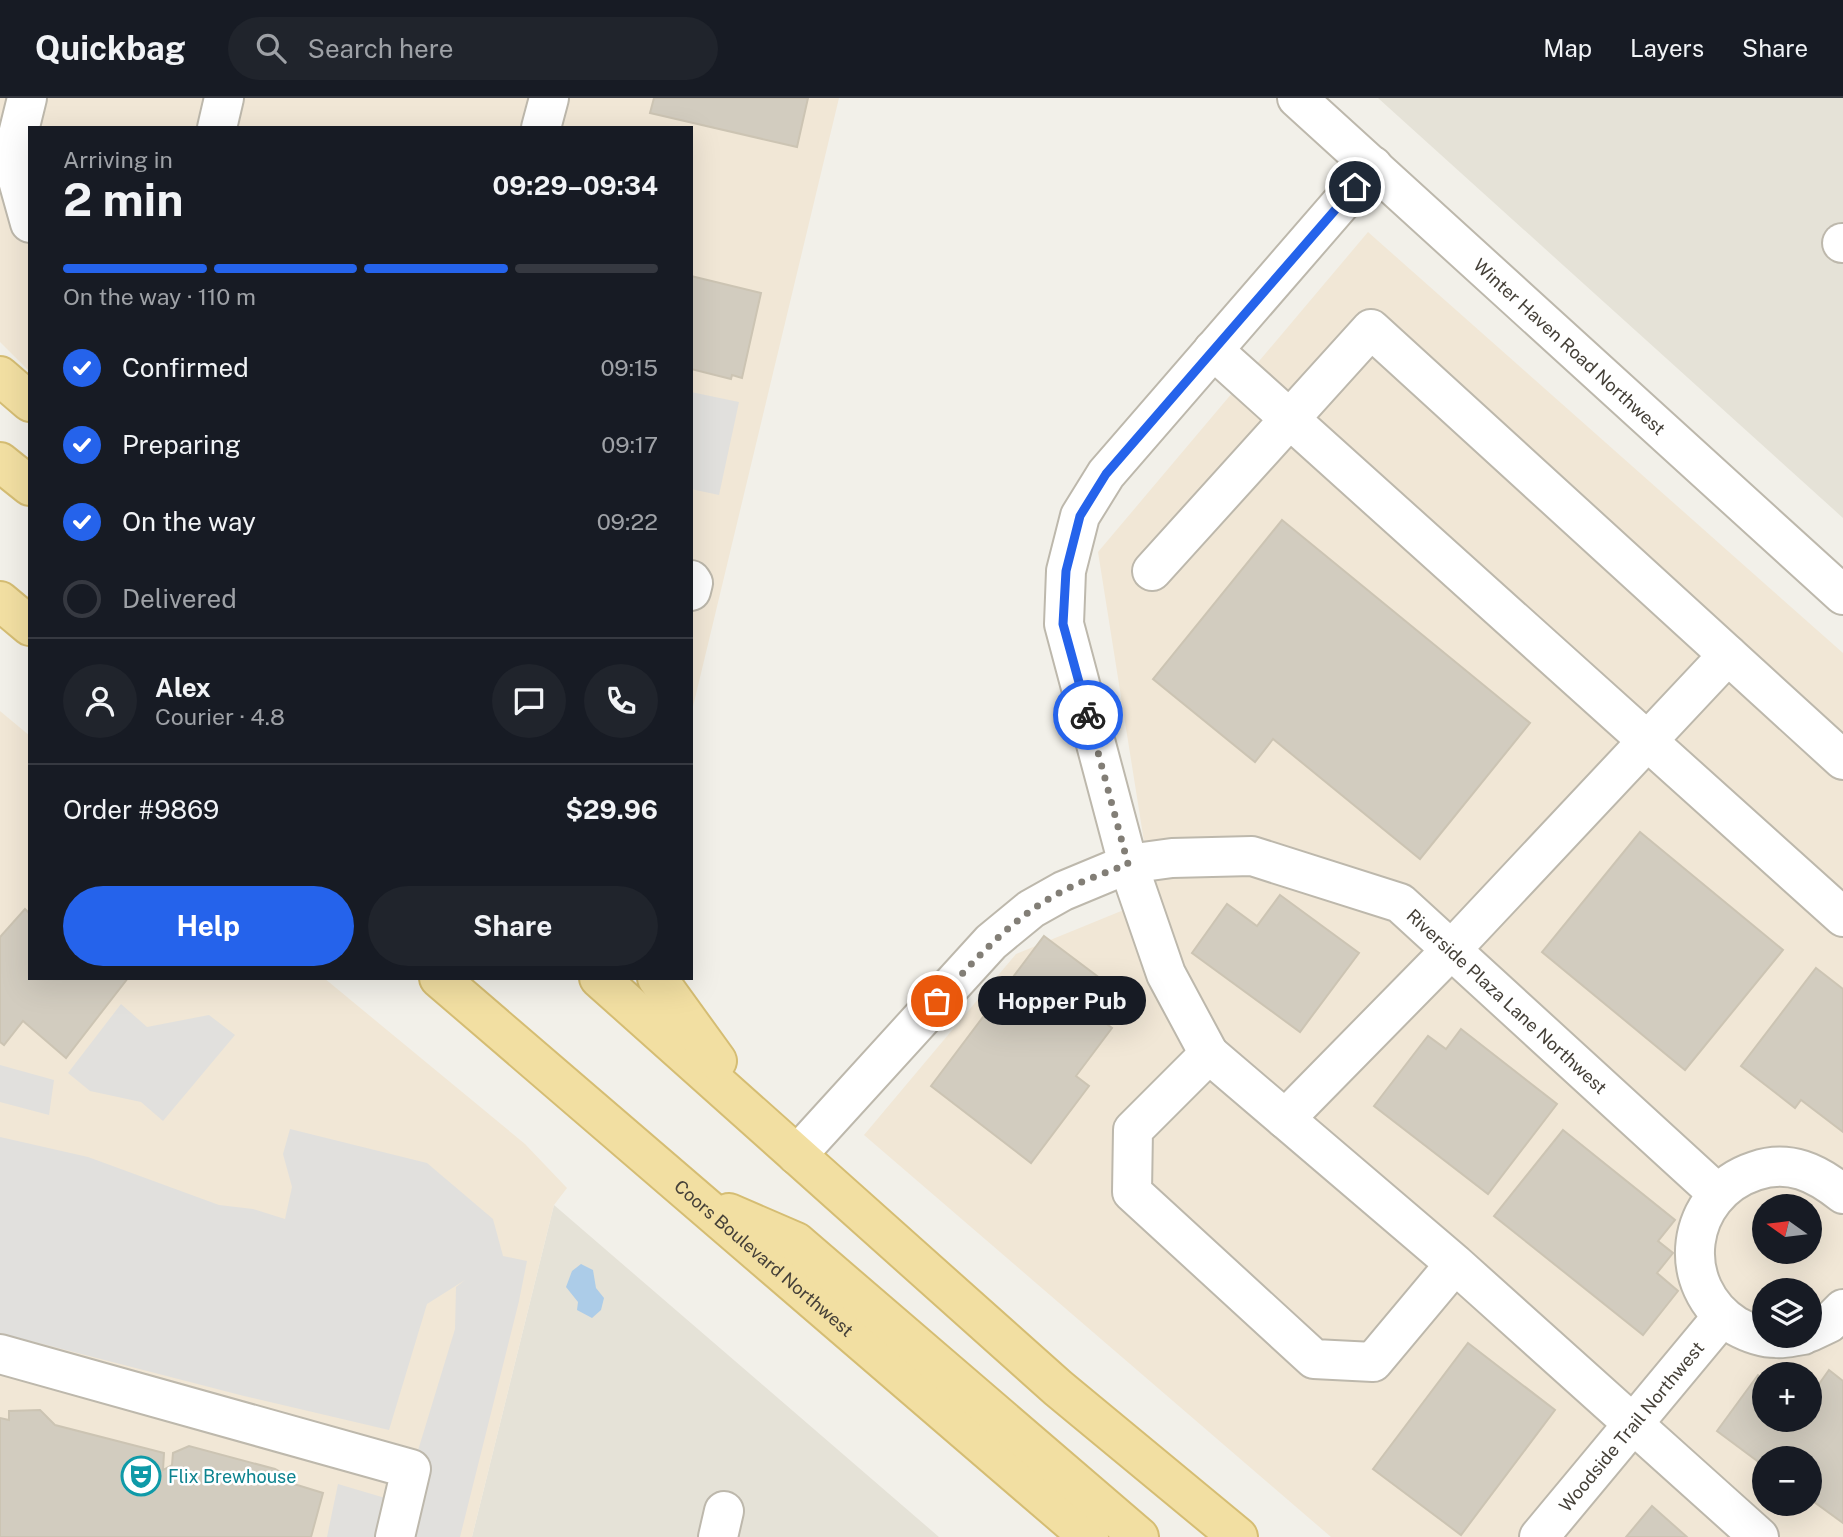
<!DOCTYPE html>
<html lang="en">
<head>
<meta charset="utf-8">
<style>
  body { margin:0; font-family:"Public Sans",sans-serif; background:#20242c; color:#f1f3f6; height:100vh; display:flex; flex-direction:column; font-size:26px; white-space:nowrap }
  * { box-sizing:border-box; margin:0 }
  p { font-size:23px; color:#9ea1a6 }
  .icon { flex:none; width:38px; height:38px; fill:none; stroke:currentColor; stroke-width:2; stroke-linecap:round; stroke-linejoin:round }
  .map { position:relative; flex:1; overflow:hidden }
  .details { position:absolute; left:28px; top:28px; width:665px; height:854px; display:flex; flex-direction:column; background:#171b24; border-radius:0px; box-shadow:0 7px 28px #0002 }
  .details>* { flex:none }
  .needle { width:46px; rotate:284deg }
  .fabs { position:absolute; left:1752px; top:1096px; display:grid; gap:14px }
  .fabs a { display:grid; place-items:center; width:70px; height:70px; border-radius:50%; background:#171b24; box-shadow:0 7px 28px #0002; font-size:35px }
  .pin { position:absolute; display:grid; place-items:center; width:60px; height:60px; color:#fff; margin:-30px; border:4px solid #fff; border-radius:50%; box-shadow:0 2px 7px #0007 }
  .courier { position:absolute; display:grid; place-items:center; width:70px; height:70px; margin:-35px; border:5px solid #2563eb; border-radius:50%; background:#fff; color:#222; box-shadow:0 2px 9px #0007 }
  .bubble { position:absolute; height:49px; border-radius:24px; background:#171b24; box-shadow:0 7px 28px #0002; font-size:23px; font-weight:700; line-height:49px; text-align:center }
  .overview em { font-style:normal; font-weight:700 }
  .overview div { display:flex; flex-direction:column-reverse }
  .overview { display:flex; align-items:center; justify-content:space-between; height:119px; padding:0 35px }
  h1 { font-size:46px; font-weight:700; line-height:52px }
  .bar { display:grid; grid-template-columns:repeat(4,1fr); gap:10px 7px; align-content:center; height:84px; padding:0 35px }
  .bar i { height:9px; border-radius:5px; background:#363941 }
  .bar .current { background:#2563eb }
  .bar p { grid-column:span 4 }
  .line { display:flex; align-items:center; gap:18px; padding:0 35px; border-top:2px solid #363941 }
  .line div { flex:1 }
  .round { display:grid; place-items:center; flex:none; width:74px; height:74px; border-radius:37px; background:#20242c }
  ol { padding:0 35px; list-style:none }
  li { display:flex; align-items:center; gap:21px; height:77px }
  li p { margin-inline-start:auto }
  li .icon { padding:7px; border-radius:50%; background:#2563eb; color:#fff; stroke-width:4 }
  li:last-child { color:#9ea1a6 }
  li i { width:38px; height:38px; border:4px solid #363941; border-radius:50% }
  .cta { display:flex; gap:14px; margin-top:auto; padding:14px 35px }
  .cta a { flex:1; height:80px; border-radius:42px; background:#2563eb; color:#fff; font-size:28px; font-weight:700; line-height:80px; text-align:center }
  .cta a+a { background:#20242c; color:#f1f3f6 }
  header { display:flex; align-items:center; gap:42px; box-sizing:border-box; height:98px; padding:0 35px; background:#171b24; border-bottom:2px solid #363941 }
  header strong { font-size:33px }
  nav { display:flex; gap:38px; margin-inline-start:auto; font-size:24px }
  .search { width:490px; height:63px; background:#20242c; display:flex; align-items:center; gap:18px; box-sizing:border-box; padding:0 24px; border-radius:38px; color:#9ea1a6; font-size:26px }
  .map>svg:first-child { display:block }
  .residential { fill:#e5e2d7 }
  .commercial { fill:#f1e7d6; fill-rule:evenodd }
  .parking { fill:#e1e0dd }
  .water { fill:#accce8 }
  .building { fill:#d2ccbf; stroke:#ccc4b3; stroke-width:2 }
  .lines { fill:none; stroke-linecap:round; stroke-linejoin:round }
  .minor-casing { stroke:#bdb8ac; stroke-width:42 }
  .major-casing { stroke:#d5bd73; stroke-width:42 }
  .minor { stroke:#fff; stroke-width:38 }
  .major { stroke:#f2dfa2; stroke-width:38 }
  .done { stroke:#827e76; stroke-width:7; stroke-dasharray:0 12.6 }
  .route { stroke:#2563eb; stroke-width:9 }
  .labels { text-anchor:middle; dominant-baseline:central; stroke-width:5; stroke-linejoin:round; paint-order:stroke }
  .street-label { font-size:18px; fill:#454038; stroke:#fff }
  .culture-label { font-size:18px; fill:#0d838f; stroke:#fff; text-anchor:start }
</style>
</head>
<body>
<header>
<strong>Quickbag</strong>
<div class="search"><svg class="icon" aria-label="search" viewBox="0 0 24 24"><circle cx="10" cy="10" r="6"/><path d="M15 15l6 6"/></svg>Search here</div>
<nav><a>Map</a><a>Layers</a><a>Share</a></nav>
</header>
<div class="map">
<svg width="1843" height="1439" viewBox="0 0 1843 1439">
  <rect width="100%" height="100%" fill="#f2f0e9"/>
  <path class="residential" d="M1378 0H1843V420L1822 401Z
    M554 1107 939 1439H472Z"/>
  <path class="commercial" d="M0 0H839L691 617V30H30V274L0 244Z
    M1368 134 1843 555V1439H1331L864 1037 1016 856 1153 800 1098 454ZM1764 1108H1810V1153H1764ZM1764 1192H1810V1237H1764ZM1764 1276H1810V1321H1764ZM1764 1360H1810V1405H1764Z
    M0 613 30 638V880H324L525 1046 567 1090 554 1107 472 1439H0Z"/>
  <path class="parking" d="M691 294 739 304 719 397 691 391Z
    M121 906 147 929 209 917 235 937 163 1023 141 1004 90 993 68 975Z
    M0 967 54 982 49 1017 0 1004Z
    M290 1031 427 1065 493 1121 503 1158 527 1163 519 1203 460 1439H327L338 1386 402 1405 455 1231 456 1189 465 1182 427 1206 389 1332 244 1298 0 1235V1039L88 1059 219 1107 253 1111 285 1121 292 1089 283 1056Z"/>
  <path class="water" d="M581 1166 593 1172 596 1190 604 1200 601 1212 592 1220 577 1212 578 1204 566 1189 572 1173Z"/>
  <path class="building" d="M654 0H808L797 49 650 15Z
    M691 178 761 195 742 280 732 277 731 281 691 271Z
    M1282 422 1530 625 1420 761 1273 641 1255 664 1153 581Z
    M1640 734 1783 852 1685 972 1542 854Z
    M1280 797 1359 855 1300 934 1192 855 1227 806 1257 828Z
    M25 811 30 816V880H128L66 960 23 923 4 947 0 944V839Z
    M1044 838 1101 881 1081 907 1112 930 1076 978 1089 988 1031 1065 931 988Z
    M1816 870 1843 891V1034L1801 1002 1795 1010 1741 968Z
    M1461 931 1557 1006 1488 1096 1374 1008 1428 938 1446 951Z
    M1563 1032 1675 1122 1658 1143 1673 1155 1657 1175 1678 1193 1643 1237 1494 1118Z
    M1468 1245 1555 1312 1461 1437 1373 1371Z
    M1829 1272 1843 1283V1425L1810 1401V1360H1764V1368L1717 1333 1758 1277 1764 1281V1321H1810V1279L1819 1286Z
    M40 1312 55 1327 164 1355 163 1372 172 1367 173 1355 189 1348 275 1371 282 1375 281 1382 323 1395 311 1439H0V1320L9 1322V1313Z
    M1652 1408 1687 1439H1626Z"/>
  <g class="lines">
    <defs>
      <g id="minor">
        <path id="s1" d="M1297 0 1843 497"/>
        <path d="M217 30 224 0"/>
        <path d="M541 30 549 0"/>
        <path d="M12 61 30 125"/>
        <path d="M0 62 12 61 27 0"/>
        <path d="M1842 145H1843"/>
        <path d="M1213 252 1843 819"/>
        <path d="M1152 473 1371 231 1843 662"/>
        <path d="M691 482 693 485 691 493"/>
        <path d="M1209 956 1166 876 1128 766 1064 526 1066 473 1080 418 1106 376 1373 68"/>
        <path d="M1285 1021 1451 852 1728 557"/>
        <path id="s2" d="M797 1057 991 844 1031 811 1063 793 1128 766 1172 760 1252 758 1400 805 1717 1095"/>
        <path d="M1455 1166 1373 1264 1314 1261 1132 1094 1133 1032 1209 956 1455 1166 1759 1439"/>
        <path d="M1810 1234 1829 1225 1843 1211"/>
        <path d="M1803 1237C1794 1238 1785 1241 1776 1240 1763 1240 1747 1234 1736 1228 1673 1188 1685 1096 1755 1073 1789 1061 1817 1075 1843 1096"/>
        <path d="M0 1256 411 1371 395 1439"/>
        <path d="M718 1439 724 1413"/>
        <path id="s3" d="M1539 1439 1722 1219"/>
      </g>
      <g id="major">
        <path d="M0 278 30 304"/>
        <path d="M0 364 30 388"/>
        <path d="M0 503 30 528"/>
        <path id="s4" d="M439 880 1089 1439"/>
        <path d="M599 880 1058 1290 1238 1439"/>
        <path d="M657 880 717 963"/>
        <path d="M729 1115 796 1144 1139 1439"/>
      </g>
    </defs>
    <use href="#minor" class="minor-casing"/>
    <use href="#major" class="major-casing"/>
    <use href="#minor" class="minor"/>
    <use href="#major" class="major"/>
  </g>
  <g class="lines">
    <path class="done" d="M937 903C975 862 1012 819 1063 793 1083 782 1106 775 1128 766L1088 617"/>
    <path class="route" d="M1088 617 1063 526 1066 473 1080 418 1106 376 1355 89"/>
  </g>
  <defs>
    <symbol id="theatre-ring" viewBox="-11 -11 22 22"><circle r="9.5" fill="#fff" stroke="#0f9aa8" stroke-width="1.5"/><path d="M-5-5.5Q0-4 5-5.5V0Q5 5 0 6Q-5 5-5 0ZM-3.3-2.5H-1v1.5H-3.3ZM1-2.5H3.3v1.5H1ZM-2.8 1Q0 5.5 2.8 1Z" fill="#0f9aa8"/></symbol>
  </defs>
  <g fill-rule="evenodd">
    <use href="#theatre-ring" x="119" y="1356" width="44" height="44"/>
  </g>
  <g class="labels">
    <g class="street-label">
      <text stroke="none"><textPath href="#s1" startOffset="369">Winter Haven Road Northwest</textPath></text>
      <text stroke="none"><textPath href="#s2" startOffset="872">Riverside Plaza Lane Northwest</textPath></text>
      <text stroke="none"><textPath href="#s4" startOffset="429">Coors Boulevard Northwest</textPath></text>
      <text stroke="none"><textPath href="#s3" startOffset="144">Woodside Trail Northwest</textPath></text>
    </g>
    <g class="culture-label">
      <text x="168" y="1378">Flix Brewhouse</text>
    </g>
  </g>
</svg>
<div class="fabs">
<a><svg class="needle" viewBox="-14 -14 28 28"><path d="M0-13l5 13h-10z" fill="#e53935"/><path d="M0 13l5-13h-10z" fill="#9ea1a6"/></svg></a>
<a><svg class="icon" aria-label="layers" viewBox="0 0 24 24"><path d="M12 4l9 5-9 5-9-5zM3 14l9 5 9-5"/></svg></a>
<a>+</a>
<a>−</a>
</div>
<div class="pin" style="left:937px;top:903px;background:#ea580c"><svg class="icon" aria-label="bag" viewBox="0 0 24 24"><path d="M5 8h14l-1 12H6zM9 8a3 3 0 0 1 6 0"/></svg></div>
<div class="pin" style="left:1355px;top:89px;background:#1f2937"><svg class="icon" aria-label="home" viewBox="0 0 24 24"><path d="M3 11l9-7 9 7M6 9v11h12V9"/></svg></div>
<div class="courier" style="left:1088px;top:617px"><svg class="icon" aria-label="bike" viewBox="0 0 24 24"><circle cx="6" cy="16" r="4"/><circle cx="18" cy="16" r="4"/><path d="M6 16l4-8h5l3 8M10 8l3 8H6M13 5h3"/></svg></div>
<div class="bubble" style="left:978px;top:878px;width:168px">Hopper Pub</div>
<section class="details">
<div class="overview"><div><h1>2 min</h1><p>Arriving in</p></div><em>09:29–09:34</em></div>
<div class="bar"><i class="current"></i><i class="current"></i><i class="current"></i><i></i><p>On the way · 110 m</p></div>
<ol>
<li><svg class="icon" aria-label="check" viewBox="0 0 24 24"><path d="M5 12l5 5 9-10"/></svg>Confirmed<p>09:15</p></li>
<li><svg class="icon" aria-label="check" viewBox="0 0 24 24"><path d="M5 12l5 5 9-10"/></svg>Preparing<p>09:17</p></li>
<li><svg class="icon" aria-label="check" viewBox="0 0 24 24"><path d="M5 12l5 5 9-10"/></svg>On the way<p>09:22</p></li>
<li><i></i>Delivered</li>
</ol>
<div class="line" style="height:126px"><a class="round"><svg class="icon" aria-label="person" viewBox="0 0 24 24"><circle cx="12" cy="8" r="4"/><path d="M4 21q1-7 8-7t8 7"/></svg></a><div><b>Alex</b><p>Courier · 4.8</p></div><a class="round"><svg class="icon" aria-label="chat" viewBox="0 0 24 24"><path d="M4 5h16v11H9l-5 4z"/></svg></a><a class="round"><svg class="icon" aria-label="phone" viewBox="0 0 24 24"><path d="M5 4h4l2 5-3 2q2 4 5 5l2-3 5 2v4C11 20 4 13 5 4z"/></svg></a></div>
<div class="line" style="height:91px"><div>Order #9869</div><b>$29.96</b></div>
<div class="cta"><a>Help</a><a>Share</a></div>
</section>
</div>
</body>
</html>
